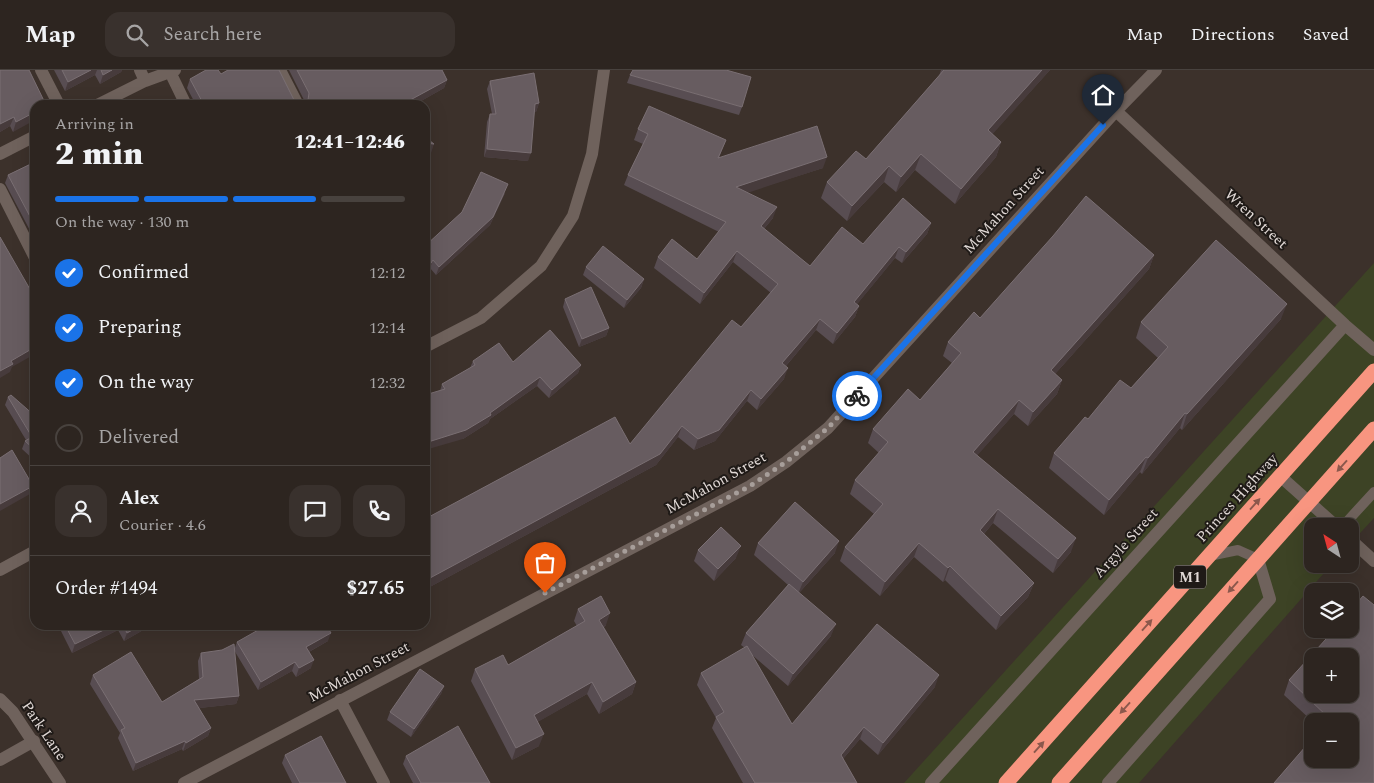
<!DOCTYPE html>
<html lang="en">
<head>
<meta charset="utf-8">
<style>
  body { margin:0; font-family:Spectral,serif; background:#39312d; color:#f1f3f6; height:100vh; display:flex; flex-direction:column; font-size:19px; white-space:nowrap }
  * { box-sizing:border-box; margin:0 }
  p { font-size:16px; color:#a7a5a5 }
  .icon { flex:none; width:28px; height:28px; fill:none; stroke:currentColor; stroke-width:2; stroke-linecap:round; stroke-linejoin:round }
  .map { position:relative; flex:1; overflow:hidden }
  .panel { position:absolute; left:30px; top:30px; width:400px; height:530px; display:flex; flex-direction:column; background:#2d2520; border-radius:15px; box-shadow:0 5px 20px #0002,0 0 0 1px #48423e }
  .panel>* { flex:none }
  .needle { width:32px; rotate:324deg }
  .buttons { position:absolute; left:1304px; top:448px; display:grid; gap:10px }
  .buttons a { display:grid; place-items:center; width:55px; height:55px; border-radius:10px; background:#2d2520; box-shadow:0 5px 20px #0002,0 0 0 1px #48423e; font-size:25px }
  .pin { position:absolute; display:grid; place-items:center; width:42px; height:42px; color:#fff; margin:-51px -21px; border-radius:50% 50% 50% 0; rotate:-45deg; box-shadow:0 0 5px #0007 }
  .pin .icon { rotate:45deg }
  .courier { position:absolute; display:grid; place-items:center; width:50px; height:50px; margin:-25px; border:4px solid #1a73e8; border-radius:50%; background:#fff; color:#222; box-shadow:0 1px 6px #0007 }
  .overview em { font-style:normal; font-weight:800 }
  .overview div { display:flex; flex-direction:column-reverse }
  .overview { display:flex; align-items:center; justify-content:space-between; height:85px; padding:0 25px }
  h1 { font-size:32px; font-weight:800; line-height:38px }
  .bar { display:grid; grid-template-columns:repeat(4,1fr); gap:8px 5px; align-content:center; height:60px; padding:0 25px }
  .bar i { height:6px; border-radius:4px; background:#48423e }
  .bar .active { background:#1a73e8 }
  .bar p { grid-column:span 4 }
  .line { display:flex; align-items:center; gap:12px; padding:0 25px; border-top:1px solid #48423e }
  .line div { flex:1 }
  .round { display:grid; place-items:center; flex:none; width:52px; height:52px; border-radius:15px; background:#39312d }
  ol { padding:0 25px; list-style:none }
  li { display:flex; align-items:center; gap:15px; height:55px }
  li p { margin-inline-start:auto }
  li .icon { padding:5px; border-radius:50%; background:#1a73e8; color:#fff; stroke-width:4 }
  li:last-child { color:#a7a5a5 }
  li i { width:28px; height:28px; border:2px solid #48423e; border-radius:50% }
  header { display:flex; align-items:center; gap:30px; box-sizing:border-box; height:70px; padding:0 25px; background:#2d2520; border-bottom:1px solid #48423e }
  header strong { font-size:24px }
  nav { display:flex; gap:28px; margin-inline-start:auto; font-size:18px }
  .search { width:350px; height:45px; background:#39312d; display:flex; align-items:center; gap:12px; box-sizing:border-box; padding:0 18px; border-radius:15px; color:#a7a5a5; font-size:19px }
  .map>svg:first-child { display:block }
  .green { fill:#3d4325 }
  .lines { fill:none; stroke-linecap:round; stroke-linejoin:round }
  .lane { stroke:#6f625c; stroke-width:10 }
  .street { stroke:#6f625c; stroke-width:12 }
  .secondary { stroke:#6f625c; stroke-width:12 }
  .highway { stroke:#f89580; stroke-width:15 }
  .wall { fill:#584d52 }
  .shaded-wall { fill:#473b3c }
  .building { fill:#675c60; stroke:#7a6f73; fill-rule:evenodd }
  .oneway { fill:#8c584c }
  .done { stroke:#a79e9a; stroke-width:5; stroke-dasharray:0 9 }
  .route { stroke:#1a73e8; stroke-width:6 }
  .labels { text-anchor:middle; dominant-baseline:central; stroke-width:4; stroke-linejoin:round; paint-order:stroke }
  .shield { fill:#1f1a17; stroke:#a7a09d; stroke-width:1 }
  .shield-label { font-size:14px; font-weight:bold; fill:#e1d9d6 }
  .street-label { font-size:15px; fill:#e1d9d6; stroke:#1f1a17 }
</style>
</head>
<body>
<header>
<strong>Map</strong>
<div class="search"><svg class="icon" aria-label="search" viewBox="0 0 24 24"><circle cx="10" cy="10" r="6"/><path d="M15 15l6 6"/></svg>Search here</div>
<nav><a>Map</a><a>Directions</a><a>Saved</a></nav>
</header>
<div class="map">
<svg width="1374" height="713" viewBox="0 0 1374 713">
  <rect width="100%" height="100%" fill="#3c312b"/>
  <path class="green" d="M1374 193V448L1350 474V456H1312V494H1332L1139 713H904Z"/>
  <g class="lines">
    <path class="lane" d="M1343 456 1374 422
      M1209 486 1238 480 1258 489"/>
    <path class="street" d="M41 0 59 35
      M140 0 145 11
      M280 0 298 35
      M170 2 186 35
      M97 35 145 11 175 0
      M1116 41 1345 255 1374 280
      M0 84 35 66
      M0 119 35 188
      M425 277 481 248 541 196 573 146 592 84 604 0
      M1280 406 1336 456
      M1350 469 1374 491
      M0 500 35 481
      M340 630 384 713
      M0 690 34 671
      M184 713 750 416 786 392 828 358 1116 41 1156 0
      M931 713 1345 255
      M1108 713 1270 529 1258 489"/>
    <path class="secondary" d="M0 629 13 642 60 713"/>
    <path class="highway" d="M1006 713 1374 301
      M1059 713 1374 359"/>
  </g>
  <path class="wall" d="M0 0 46 35 13 62 10 56 0 62Z
    M54 0H122L121 2 100 14 95 5 65 21Z
    M289 0H442L447 10 444 18 414 35H196L187 18 190 9 221 4 294 30 300 34 305 33V32Z
    M941 0H1050L992 64 1001 72 996 87 955 134 915 100 896 122 884 112 847 151 821 128 827 112 866 89 939 6Z
    M630 5 742 37 739 45 627 13Z
    M490 11 539 33 536 42H534L528 91 484 87 487 52 490 44H492L487 19Z
    M638 59 726 70 719 88 823 98 747 122 773 148 764 159 810 196 863 174 931 153 927 164 902 193 895 188 857 234 859 236 855 247 833 274 816 260 786 296 784 309 757 340 747 331 715 371 694 380 678 367 656 395 426 519 425 517V449L630 374 741 257 771 223 733 192 700 234 654 198 658 187 697 189 719 162 624 115 628 105 643 74 634 70Z
    M34 79H35V170L5 113 8 105 34 92 31 87Z
    M505 123 490 155 436 205 430 198 425 206V176Z
    M1154 185 1149 199 1055 304 1062 310 1057 324 1028 356 1014 344 977 385 1071 482 1053 503 993 453 984 464 1034 513 1028 527 996 560 945 510 943 512 914 487 880 526 840 491 845 477 874 444 850 424 855 410 879 383 868 373 873 359 920 330 952 293 943 286 948 272 980 248Z
    M586 197 644 209 641 218 624 238 583 205Z
    M565 229 609 258 606 266 579 277 563 237Z
    M1281 249 1182 360 1180 358 1142 404 1140 402 1104 445 1049 398 1054 383 1088 349 1131 318 1158 288 1136 268 1141 252Z
    M473 291 513 292 581 295 578 303 549 328 537 316 490 349 488 353 463 369 440 321 442 314 470 298Z
    M8 327 35 346V391L22 379 25 371 26 370 5 335Z
    M758 473 835 483 799 523 831 566 788 616 751 584 792 654 935 617 878 685 860 669 843 689 857 713H743L712 658 716 648 697 615 701 603 745 578 741 575 746 563 788 515 754 485Z
    M698 480 736 488 714 511 694 491Z
    M578 539 606 555 604 557 636 612 632 624 599 644 587 624 537 652 539 676 512 690 471 611 475 599 508 595 577 556 574 551Z
    M58 555H152L124 571 118 560 72 583Z
    M328 571 309 582 311 598 296 607 292 601 258 620 234 580 237 572Z
    M201 583 239 626 236 634 199 638 211 658 208 666 183 681 182 679 133 701 118 668 120 663 90 614 93 605 162 632 199 609 198 591Z
    M1289 610 1350 651H1312L1284 625Z
    M444 616 441 624 411 667 387 650 390 642Z
    M285 685 346 713H292L282 693Z
    M406 686 490 713H413L403 694Z"/>
  <path class="shaded-wall" d="M91 0H97L95 5 65 21 68 12Z
    M112 0H122L121 2 100 14 103 5Z
    M1042 0H1050L982 76 988 60Z
    M447 10 444 18 414 35H401Z
    M539 33 536 42H532L535 34Z
    M35 42V50L13 62 16 52Z
    M14 47 10 56 0 62V54Z
    M1001 72 996 87 955 134 961 119Z
    M425 73 434 74 431 83 425 82Z
    M487 79 531 83 528 91 484 87Z
    M921 84 915 100 896 122 901 107Z
    M827 87 823 98 732 128 736 117Z
    M889 96 884 112 847 151 852 136Z
    M508 114 490 155 436 205 439 197Z
    M777 137 773 148 757 167 761 156Z
    M931 153 927 164 902 193 906 182Z
    M899 177 895 188 850 243 854 232Z
    M737 181 733 192 700 234 704 223Z
    M1154 185 1149 199 1046 314 1051 300Z
    M433 190 430 198 425 206V202Z
    M644 209 641 218 624 238 627 230Z
    M1287 234 1281 249 1182 360 1187 344Z
    M859 236 855 247 833 274 837 263Z
    M820 249 816 260 779 304 782 293Z
    M609 258 606 266 579 277 582 269Z
    M35 277V284L12 297 10 302 0 308V301L11 291Z
    M581 295 578 303 549 328 552 320Z
    M788 298 784 309 757 340 761 329Z
    M540 307 537 316 490 349 488 353 463 369 425 380V373L490 343Z
    M1062 310 1057 324 1028 356 1033 342Z
    M751 320 747 331 715 371 694 380 698 369Z
    M1019 330 1014 344 968 396 973 382Z
    M1185 343 1180 358 1142 404 1148 388Z
    M682 356 678 367 656 395 426 519 430 508Z
    M1146 387 1140 402 1104 445 1109 430Z
    M33 416 30 424 0 441V434Z
    M998 439 993 453 975 474 980 460Z
    M1076 468 1071 482 1053 503 1058 489Z
    M839 471 835 483 798 524 803 512Z
    M919 473 914 487 880 526 885 512Z
    M741 476 736 488 714 511 718 499Z
    M950 496 945 510 943 512 948 498Z
    M1034 513 1028 527 996 560 1001 546Z
    M610 543 606 555 595 561 599 550Z
    M836 554 831 566 788 616 793 604Z
    M114 555H120L118 560 72 583 75 574Z
    M141 555H152L124 571 127 563Z
    M331 563 328 571 303 585 306 577Z
    M314 590 311 598 296 607 299 598Z
    M295 592 292 601 258 620 261 612Z
    M939 605 935 617 878 685 883 673Z
    M592 612 587 624 529 657 534 645Z
    M636 612 632 624 599 644 603 632Z
    M444 616 441 624 411 667 414 659Z
    M239 626 236 634 191 639 194 630Z
    M864 657 860 669 836 697 841 685Z
    M211 658 208 666 183 681 186 673Z
    M544 664 539 676 512 690 516 678Z
    M185 671 182 679 133 701 136 693Z"/>
  <path class="building" d="M0 0H29L46 35H35V42L16 52 14 47 0 54Z
    M62 0H91L68 12Z
    M101 0H112L103 5Z
    M206 0H218L221 4 228 0H279L294 30 300 34 305 33 308 30 309 23 297 0H442L447 10 401 35H204L190 9Z
    M633 0H726L751 7 742 37 630 5Z
    M944 0H1042L988 60 1001 72 961 119 921 84 901 107 889 96 852 136 827 112 856 81 866 89Z
    M534 3 539 33 535 34 531 83 487 79 490 44H496L490 11Z
    M113 30 115 35H105Z
    M649 36 726 70 718 88 817 56 827 87 736 117 777 137 761 156 810 196 842 157 863 174 903 128 931 153 906 182 899 177 854 232 859 236 837 263 820 249 782 293 788 298 761 329 751 320 719 360 698 369 682 356 660 384 430 508 425 499V449L615 347 630 374 732 250 741 257 778 214 737 181 704 223 658 187 672 169 697 189 726 152 628 105 648 64 638 59Z
    M425 67 434 74 425 73Z
    M35 92V156L8 105Z
    M481 102 508 114 493 147 439 197 433 190 425 202V176L462 142Z
    M1086 126 1154 185 1051 300 1062 310 1033 342 1019 330 973 382 1076 468 1058 489 998 439 980 460 1034 513 1001 546 950 496 948 498 919 473 885 512 845 477 883 434 855 410 888 372 873 359 908 319 920 330 961 283 948 272 974 242 980 248 1053 166Z
    M0 167 35 228V277L11 291 13 294 0 301Z
    M1216 170 1287 234 1187 344 1185 343 1148 388 1146 387 1109 430 1054 383 1085 347 1088 349 1120 310 1131 318 1168 277 1141 252Z
    M603 176 644 209 627 230 586 197Z
    M591 217 609 258 582 269 565 229Z
    M550 260 581 295 552 320 540 307 490 343 491 345 466 360 425 373V325L445 319 442 314 475 295 473 291 499 273 513 292Z
    M11 325 35 346V380L25 371 32 367 8 327Z
    M12 380 33 416 0 434V388Z
    M795 432 839 471 803 512 758 473Z
    M721 457 741 476 718 499 698 480Z
    M789 514 836 554 793 604 746 563Z
    M601 526 610 543 599 550 636 612 603 632 592 612 534 645 544 664 516 678 475 599 503 585 508 595 585 551 578 539Z
    M1363 526 1374 535V713H1274L1312 669V689H1350V651H1329L1330 649 1289 610 1335 559H1350V541ZM1312 586H1350V624H1312Z
    M877 554 939 605 883 673 864 657 841 685 857 713H755L716 647 724 642 701 603 747 576 792 654Z
    M65 555H114L75 574Z
    M123 555H141L127 563Z
    M267 555H326L331 563 306 577 314 590 299 598 295 592 261 612 237 572Z
    M234 574 239 626 194 630 211 658 186 673 185 671 136 693 121 660 125 658 93 605 131 582 162 632 203 607 201 583 222 580Z
    M420 599 444 616 414 659 390 642Z
    M458 656 490 713H421L406 686Z
    M321 666 346 713H300L285 685Z"/>
  <defs><path id="oneway-solid" d="M-6-.8H1V-3.2L6.5 0L1 3.2V.8H-6Z" transform="scale(1.25)"/></defs>
  <g class="oneway">
    <use href="#oneway-solid" transform="translate(1342 396) rotate(132)"/>
    <use href="#oneway-solid" transform="translate(1255 434) rotate(-48)"/>
    <use href="#oneway-solid" transform="translate(1233 517) rotate(132)"/>
    <use href="#oneway-solid" transform="translate(1147 555) rotate(-48)"/>
    <use href="#oneway-solid" transform="translate(1125 638) rotate(132)"/>
    <use href="#oneway-solid" transform="translate(1039 677) rotate(-48)"/>
  </g>
  <g class="lines">
    <path class="done" d="M545 523 750 416 786 392 828 358 857 326"/>
    <path class="route" d="M857 326 1103 55"/>
  </g>
  <g class="labels">
    <rect class="shield" x="1174" y="495.5" width="32" height="23" rx="4"/>
    <g class="shield-label">
      <text x="1190" y="507">M1</text>
    </g>
    <g class="street-label">
      <text transform="translate(1004 140) rotate(-48)">McMahon Street</text>
      <text transform="translate(1256 149) rotate(43)">Wren Street</text>
      <text transform="translate(716 413) rotate(-29)">McMahon Street</text>
      <text transform="translate(1237 428) rotate(-48)">Princes Highway</text>
      <text transform="translate(1126 473) rotate(-48)">Argyle Street</text>
      <text transform="translate(359 602) rotate(-28)">McMahon Street</text>
      <text transform="translate(44 661) rotate(56)">Park Lane</text>
    </g>
  </g>
</svg>
<div class="buttons">
<a><svg class="needle" viewBox="-14 -14 28 28"><path d="M0-13l5 13h-10z" fill="#e53935"/><path d="M0 13l5-13h-10z" fill="#a7a5a5"/></svg></a>
<a><svg class="icon" aria-label="layers" viewBox="0 0 24 24"><path d="M12 4l9 5-9 5-9-5zM3 14l9 5 9-5"/></svg></a>
<a>+</a>
<a>−</a>
</div>
<div class="pin" style="left:545px;top:523px;background:#ea580c"><svg class="icon" aria-label="bag" viewBox="0 0 24 24"><path d="M5 8h14l-1 12H6zM9 8a3 3 0 0 1 6 0"/></svg></div>
<div class="pin" style="left:1103px;top:55px;background:#1f2937"><svg class="icon" aria-label="home" viewBox="0 0 24 24"><path d="M3 11l9-7 9 7M6 9v11h12V9"/></svg></div>
<div class="courier" style="left:857px;top:326px"><svg class="icon" aria-label="bike" viewBox="0 0 24 24"><circle cx="6" cy="16" r="4"/><circle cx="18" cy="16" r="4"/><path d="M6 16l4-8h5l3 8M10 8l3 8H6M13 5h3"/></svg></div>
<section class="panel">
<div class="overview"><div><h1>2 min</h1><p>Arriving in</p></div><em>12:41–12:46</em></div>
<div class="bar"><i class="active"></i><i class="active"></i><i class="active"></i><i></i><p>On the way · 130 m</p></div>
<ol>
<li><svg class="icon" aria-label="check" viewBox="0 0 24 24"><path d="M5 12l5 5 9-10"/></svg>Confirmed<p>12:12</p></li>
<li><svg class="icon" aria-label="check" viewBox="0 0 24 24"><path d="M5 12l5 5 9-10"/></svg>Preparing<p>12:14</p></li>
<li><svg class="icon" aria-label="check" viewBox="0 0 24 24"><path d="M5 12l5 5 9-10"/></svg>On the way<p>12:32</p></li>
<li><i></i>Delivered</li>
</ol>
<div class="line" style="height:90px"><a class="round"><svg class="icon" aria-label="person" viewBox="0 0 24 24"><circle cx="12" cy="8" r="4"/><path d="M4 21q1-7 8-7t8 7"/></svg></a><div><b>Alex</b><p>Courier · 4.6</p></div><a class="round"><svg class="icon" aria-label="chat" viewBox="0 0 24 24"><path d="M4 5h16v11H9l-5 4z"/></svg></a><a class="round"><svg class="icon" aria-label="phone" viewBox="0 0 24 24"><path d="M5 4h4l2 5-3 2q2 4 5 5l2-3 5 2v4C11 20 4 13 5 4z"/></svg></a></div>
<div class="line" style="height:65px"><div>Order #1494</div><b>$27.65</b></div>
</section>
</div>
</body>
</html>
